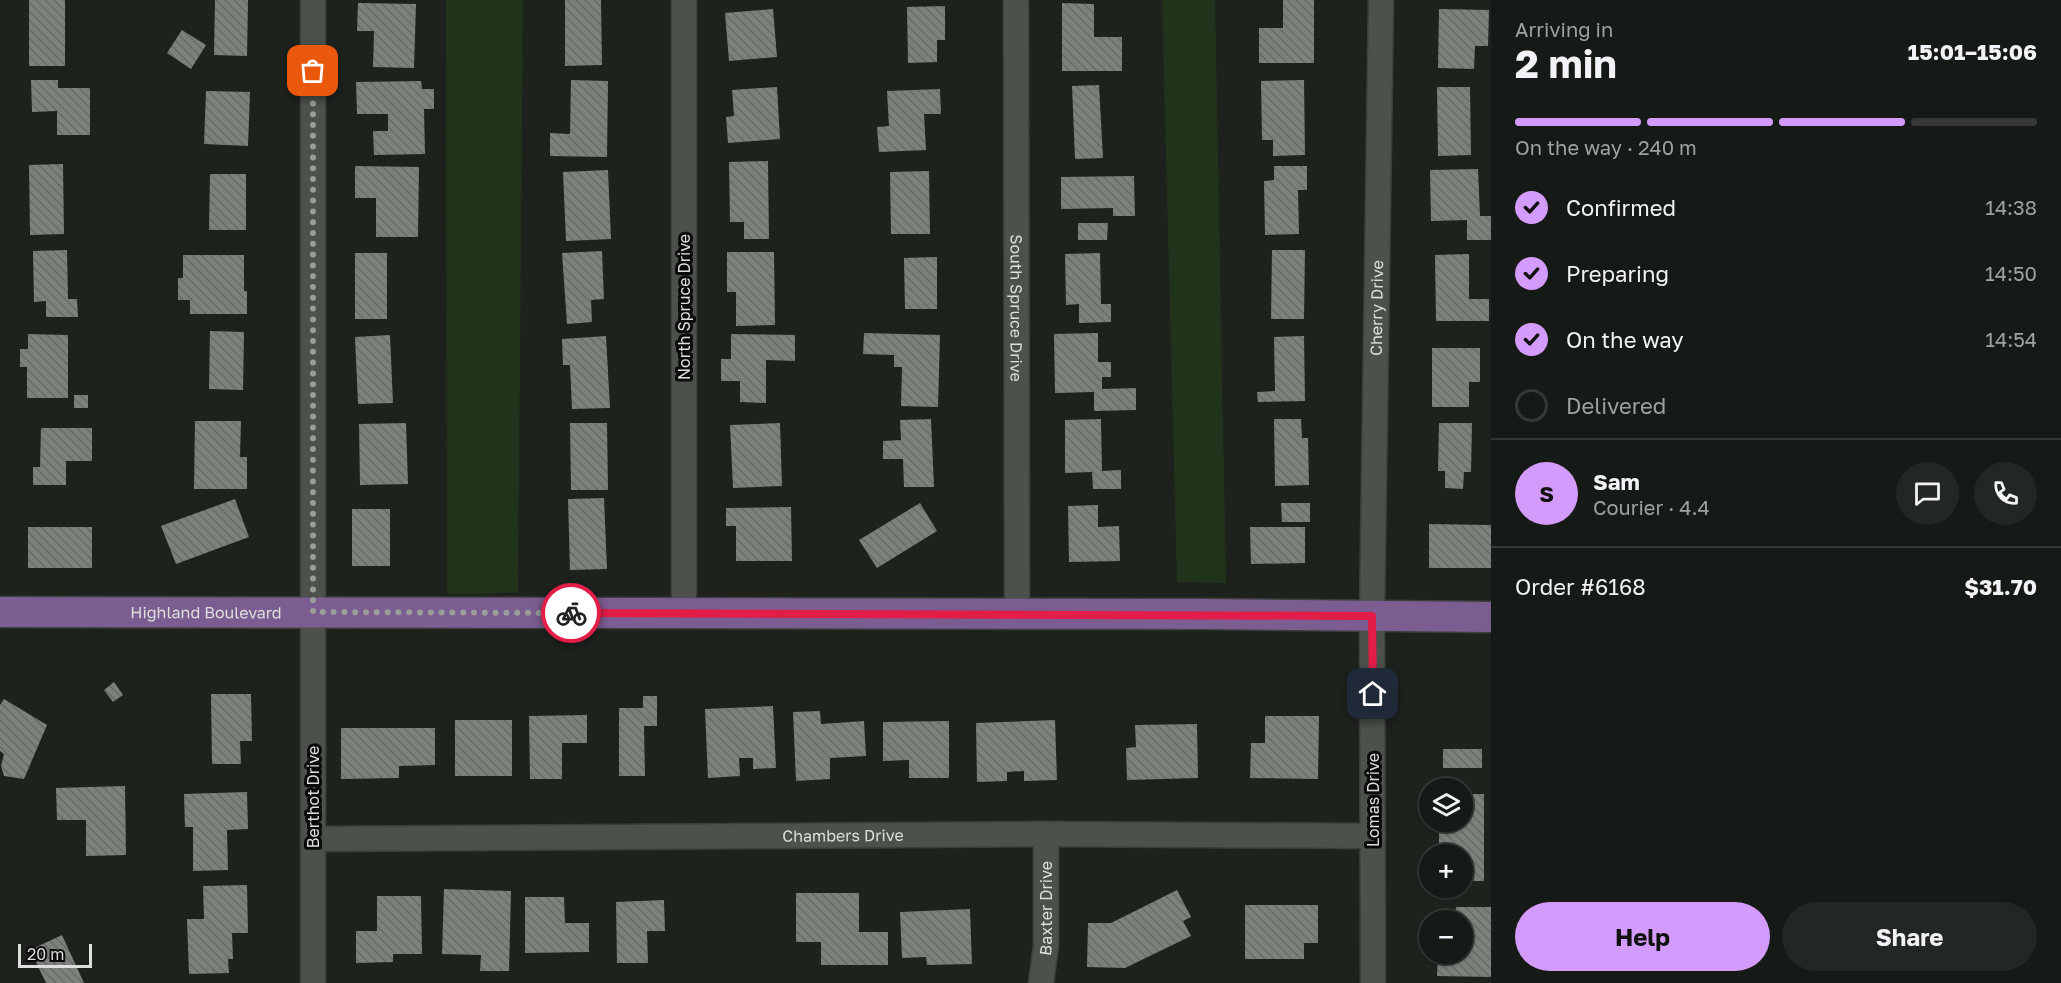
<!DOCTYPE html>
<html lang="en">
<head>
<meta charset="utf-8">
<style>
  body { margin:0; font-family:"Golos Text",sans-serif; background:#232723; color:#f1f3f6; height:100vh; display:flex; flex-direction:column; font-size:22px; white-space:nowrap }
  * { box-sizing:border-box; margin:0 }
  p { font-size:20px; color:#9ea1a1 }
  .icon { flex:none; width:33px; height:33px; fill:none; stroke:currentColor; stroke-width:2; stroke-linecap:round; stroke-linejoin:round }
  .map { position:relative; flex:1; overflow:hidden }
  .panel { display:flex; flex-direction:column; background:#161a16; width:570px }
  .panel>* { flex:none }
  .fabs { position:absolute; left:1419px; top:778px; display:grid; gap:12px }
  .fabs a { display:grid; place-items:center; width:54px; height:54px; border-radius:50%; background:#161a16; box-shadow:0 2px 4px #0004,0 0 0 2px #353835; font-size:30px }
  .scale { position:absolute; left:18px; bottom:15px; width:74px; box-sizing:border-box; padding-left:6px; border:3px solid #dcdfdb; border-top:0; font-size:16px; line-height:21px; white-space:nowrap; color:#dcdfdb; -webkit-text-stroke:4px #090b09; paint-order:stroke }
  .pin { position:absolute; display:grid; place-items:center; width:51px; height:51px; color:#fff; margin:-26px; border-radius:12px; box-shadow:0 3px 9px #0006 }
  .courier { position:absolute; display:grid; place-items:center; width:60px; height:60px; margin:-30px; border:4px solid #e11d48; border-radius:50%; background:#fff; color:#222; box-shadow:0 2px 8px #0007 }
  .headline em { font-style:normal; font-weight:700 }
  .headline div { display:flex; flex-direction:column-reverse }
  .headline { display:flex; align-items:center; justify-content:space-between; height:102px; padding:0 24px }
  h1 { font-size:39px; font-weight:700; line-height:45px }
  .bar { display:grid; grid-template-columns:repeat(4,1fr); gap:9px 6px; align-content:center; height:72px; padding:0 24px }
  .bar i { height:8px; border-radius:4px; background:#353835 }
  .bar .selected { background:#d39cfc }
  .bar p { grid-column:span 4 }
  .line { display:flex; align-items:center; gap:15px; padding:0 24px; border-top:2px solid #353835 }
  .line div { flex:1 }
  .round { display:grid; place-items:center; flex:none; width:63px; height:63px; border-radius:32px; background:#232723 }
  ol { padding:0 24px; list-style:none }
  li { display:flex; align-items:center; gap:18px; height:66px }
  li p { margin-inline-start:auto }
  li .icon { padding:6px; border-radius:50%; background:#d39cfc; color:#111; stroke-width:4 }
  li:last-child { color:#9ea1a1 }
  li i { width:33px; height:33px; border:3px solid #353835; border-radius:50% }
  .primary-button { display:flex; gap:12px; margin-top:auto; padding:12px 24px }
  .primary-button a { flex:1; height:69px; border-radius:36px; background:#d39cfc; color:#111; font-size:24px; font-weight:700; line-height:69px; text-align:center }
  .primary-button a+a { background:#232723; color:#f1f3f6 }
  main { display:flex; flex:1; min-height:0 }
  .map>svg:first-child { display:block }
  .green { fill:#22331b }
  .building { fill:url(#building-back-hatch) }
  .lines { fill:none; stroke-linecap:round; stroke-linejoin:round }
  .minor-casing { stroke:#3b3e3a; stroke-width:27 }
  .major-casing { stroke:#3b3e3a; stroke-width:33 }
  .minor { stroke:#4c514b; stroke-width:24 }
  .major { stroke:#7b5d91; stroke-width:30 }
  .done { stroke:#9a9d98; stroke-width:6; stroke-dasharray:0 10.8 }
  .route { stroke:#e11d48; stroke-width:8 }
  .labels { text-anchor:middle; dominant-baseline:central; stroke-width:6; stroke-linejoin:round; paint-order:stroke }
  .street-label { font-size:16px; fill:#dcdfdb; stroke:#090b09 }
</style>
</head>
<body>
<main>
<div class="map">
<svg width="1491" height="983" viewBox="0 0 1491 983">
  <defs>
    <pattern id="building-back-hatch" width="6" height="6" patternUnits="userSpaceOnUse" patternTransform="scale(1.5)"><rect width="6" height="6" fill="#7c817b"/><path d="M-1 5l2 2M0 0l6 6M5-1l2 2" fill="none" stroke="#686b67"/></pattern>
  </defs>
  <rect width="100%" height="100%" fill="#1e221d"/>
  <path class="green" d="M446 0H523L518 593 447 594Z
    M1162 0H1215L1226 583 1177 582Z"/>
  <path class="building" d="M29 0H65V66H29Z
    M215 0H248L247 56 214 55Z
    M565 0H601L602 65 565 66Z
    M1283 0H1314V63H1259V28H1283Z
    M358 3 416 4 414 68 373 67 374 31H357Z
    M1062 3 1094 4V37H1122V71H1062Z
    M945 6V40H937V62L908 63 907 7Z
    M773 9 777 57 729 61 725 13Z
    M1439 9 1489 10 1488 46H1475L1474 69 1438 68Z
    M182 30 206 45 191 69 167 53Z
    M31 80H58V88H90V135H57V111L32 112Z
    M571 80 608 81 607 157 550 156V133L570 134Z
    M1304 80 1305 155 1273 156V140H1262L1261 81Z
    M421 81 422 89H434V109H424L425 154 374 155 373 131H388V114H357L356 82Z
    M1099 85 1103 158 1075 159 1072 86Z
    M777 87 780 139 728 143 726 117 734 116 732 90Z
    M1437 87H1470L1471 155 1438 156Z
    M940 89 941 114H924L926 150 879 152 877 127 889 126 887 91Z
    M206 91 250 92 248 146 204 144Z
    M768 161 769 239H744V222H730L729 162Z
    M63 164 64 234 30 235 29 165Z
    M355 166 419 167 418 237H376V198H355Z
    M1274 166H1307V190H1298L1299 234 1265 235 1264 181 1274 180Z
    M1478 169 1480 216H1491V240H1467V220L1431 221 1430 170Z
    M608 170 611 239 566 241 563 172Z
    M929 171 930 234H891L890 172Z
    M210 174H246V230H209Z
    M1134 176 1135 216H1113V208L1061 209V177Z
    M1078 223H1108L1107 240H1078Z
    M67 250 68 299H77L78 317H46V301L34 302 33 251Z
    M1272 250H1305L1304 319H1271Z
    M602 251 604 299 591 300 592 322 567 324 562 253Z
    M727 252H774L775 325 736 326V292H727Z
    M355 253H387V319H355Z
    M1100 253 1101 304H1111V322L1079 323V304L1066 305 1065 254Z
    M1469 254V299H1489V321H1436L1435 255Z
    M183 255H244V291H247V314H190V300H178V278H183Z
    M937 257V309H905L904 258Z
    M210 331 244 332 243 390 209 389Z
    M864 333 940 335 938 407 901 406 902 367H894V355L863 354Z
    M1098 333V362H1111V377H1102V389L1136 388V410L1094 411V392L1055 393 1054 334Z
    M28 334 68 335V398H27V367H20V349H28Z
    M731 334 795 335V361L766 360V403L740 402V381H721V359H731Z
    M390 335 393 403 358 404 355 337Z
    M606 336 610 408 572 409 570 365H563L562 339Z
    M1304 336 1305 401 1258 402 1257 392 1275 391 1274 337Z
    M1432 348H1480V382H1469V407H1432Z
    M74 395H88V408H74Z
    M931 419 934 487H904L903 459H883V441L901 440 900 420Z
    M1101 419 1102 471 1121 470V489H1093L1092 472 1065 473V420Z
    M1274 419H1301L1302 438H1308L1309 485 1275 486Z
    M195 421H241L240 457H247V489H194Z
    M406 423 408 484 360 485 359 424Z
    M570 423H607L608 490H571Z
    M780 423 782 486 733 488 730 425Z
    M1439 423H1472L1471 472H1464L1463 489 1445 488V471H1438Z
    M41 428H92V461H66V485H33V467H40Z
    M604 498 607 569 570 570 568 499Z
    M235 499 249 537 176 564 161 526Z
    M920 503 937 531 877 568 859 540Z
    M1281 503H1310V522H1282Z
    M1098 505V527L1119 526 1120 561 1069 562 1068 506Z
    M791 507 792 561H736V526H726V508Z
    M352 509H390V566H352Z
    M1429 524 1491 525V568H1429Z
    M28 527H92V568H28Z
    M1250 527H1305V563L1251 564Z
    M114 682 123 695 113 702 104 690Z
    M211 694H251L252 741H240L241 764H212Z
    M643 696H657V726H644L645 776H619V708H643Z
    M4 699 47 725 24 779 4 776 1 766 4 754 0 751V705Z
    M773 706 776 768 753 769V758H739L740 776 708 778 705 709Z
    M820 711 821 724 864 721 866 756 830 758V779L796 781 793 712Z
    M587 715V743H562V779H530L529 716Z
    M1265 716H1319L1318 779 1250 778 1251 743H1265Z
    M455 720H512V776H455Z
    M1055 720 1057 780 1024 781V771L1007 772V781L977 782 976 723Z
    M949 721V778H909V760L883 761V722Z
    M1197 724 1198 778 1127 780 1126 748 1136 747 1135 725Z
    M341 728H435V765L399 766V778L341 779Z
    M1443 749H1482V768H1443Z
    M125 786 126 855 86 856V820H57L56 788Z
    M247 792 248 829 227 830 228 870 193 871V827H185L184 794Z
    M1462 794H1484V881H1462V855H1439V822H1462Z
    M247 885 248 933H232L233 959H228L229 973 189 974 187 919H204L203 886Z
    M444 889 511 891 509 971H480L481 955 442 954Z
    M1177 890 1191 917 1183 921 1191 936 1125 968 1087 967 1088 923H1111Z
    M796 893H859V932H888V965H821V942H796Z
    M377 896H421L422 954H393V962L356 963V931H377Z
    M525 897H564L565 923H589V952L525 953Z
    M664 900 665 931H647L648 963H617L616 902Z
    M1245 905H1318V943H1304V959H1245Z
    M1456 907H1491V977L1437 976 1438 954H1462V921H1455Z
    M970 909 972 964 927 965 926 957 902 958 900 912Z
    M62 935 84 983H46L30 950Z"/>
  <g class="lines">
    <defs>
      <g id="minor">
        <path d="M313 0V983"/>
        <path id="s1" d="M1016 0 1017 614"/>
        <path d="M684 613V0"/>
        <path id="s2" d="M313 839 1046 834 1373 836"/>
        <path id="s3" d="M1041 983 1046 946V834"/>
        <path id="s4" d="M1373 983 1372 616 1381 0"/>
      </g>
      <g id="major">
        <path id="s5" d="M0 612 1208 614 1491 617"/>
      </g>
    </defs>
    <use href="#minor" class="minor-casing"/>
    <use href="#major" class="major-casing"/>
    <use href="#minor" class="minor"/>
    <use href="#major" class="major"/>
  </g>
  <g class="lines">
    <path class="done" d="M313 71V612L571 613"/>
    <path class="route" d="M571 613 1372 616 1373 694"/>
  </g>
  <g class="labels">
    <g class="street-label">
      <text transform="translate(684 307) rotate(-90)">North Spruce Drive</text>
      <text stroke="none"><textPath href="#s1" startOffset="308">South Spruce Drive</textPath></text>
      <text stroke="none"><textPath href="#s4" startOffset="675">Cherry Drive</textPath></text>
      <text stroke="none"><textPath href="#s5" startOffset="206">Highland Boulevard</textPath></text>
      <text transform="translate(313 797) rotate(-90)">Berthot Drive</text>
      <text transform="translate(1373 800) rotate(-90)">Lomas Drive</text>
      <text stroke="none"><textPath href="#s2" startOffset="530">Chambers Drive</textPath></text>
      <text stroke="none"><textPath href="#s3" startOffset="75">Baxter Drive</textPath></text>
    </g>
  </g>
</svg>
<div class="fabs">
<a><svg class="icon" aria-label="layers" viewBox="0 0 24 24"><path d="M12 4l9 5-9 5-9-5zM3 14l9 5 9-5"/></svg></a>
<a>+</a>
<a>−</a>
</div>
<div class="scale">20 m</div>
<div class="pin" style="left:313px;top:71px;background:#ea580c"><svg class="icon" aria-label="bag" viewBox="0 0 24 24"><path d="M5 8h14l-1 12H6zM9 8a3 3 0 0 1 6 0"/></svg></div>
<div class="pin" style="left:1373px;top:694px;background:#1f2937"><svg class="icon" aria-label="home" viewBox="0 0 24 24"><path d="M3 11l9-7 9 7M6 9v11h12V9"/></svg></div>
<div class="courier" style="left:571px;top:613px"><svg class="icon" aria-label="bike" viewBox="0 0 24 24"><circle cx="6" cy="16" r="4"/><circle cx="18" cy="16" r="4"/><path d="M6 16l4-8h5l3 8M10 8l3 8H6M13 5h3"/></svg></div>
</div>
<section class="panel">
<div class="headline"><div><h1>2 min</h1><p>Arriving in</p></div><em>15:01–15:06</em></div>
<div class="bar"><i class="selected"></i><i class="selected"></i><i class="selected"></i><i></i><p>On the way · 240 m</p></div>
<ol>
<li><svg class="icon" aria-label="check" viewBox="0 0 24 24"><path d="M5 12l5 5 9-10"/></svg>Confirmed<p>14:38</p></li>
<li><svg class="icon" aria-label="check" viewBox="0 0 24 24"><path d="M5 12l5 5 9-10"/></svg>Preparing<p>14:50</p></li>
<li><svg class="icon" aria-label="check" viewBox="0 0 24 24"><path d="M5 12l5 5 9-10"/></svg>On the way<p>14:54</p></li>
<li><i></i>Delivered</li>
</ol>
<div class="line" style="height:108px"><b class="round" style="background:#d39cfc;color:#111">S</b><div><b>Sam</b><p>Courier · 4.4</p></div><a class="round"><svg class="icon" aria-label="chat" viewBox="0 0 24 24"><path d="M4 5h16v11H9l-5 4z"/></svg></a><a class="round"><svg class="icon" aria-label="phone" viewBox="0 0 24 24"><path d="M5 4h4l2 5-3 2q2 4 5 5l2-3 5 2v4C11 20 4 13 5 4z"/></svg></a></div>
<div class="line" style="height:78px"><div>Order #6168</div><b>$31.70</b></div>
<div class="primary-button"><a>Help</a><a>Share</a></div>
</section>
</main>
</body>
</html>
